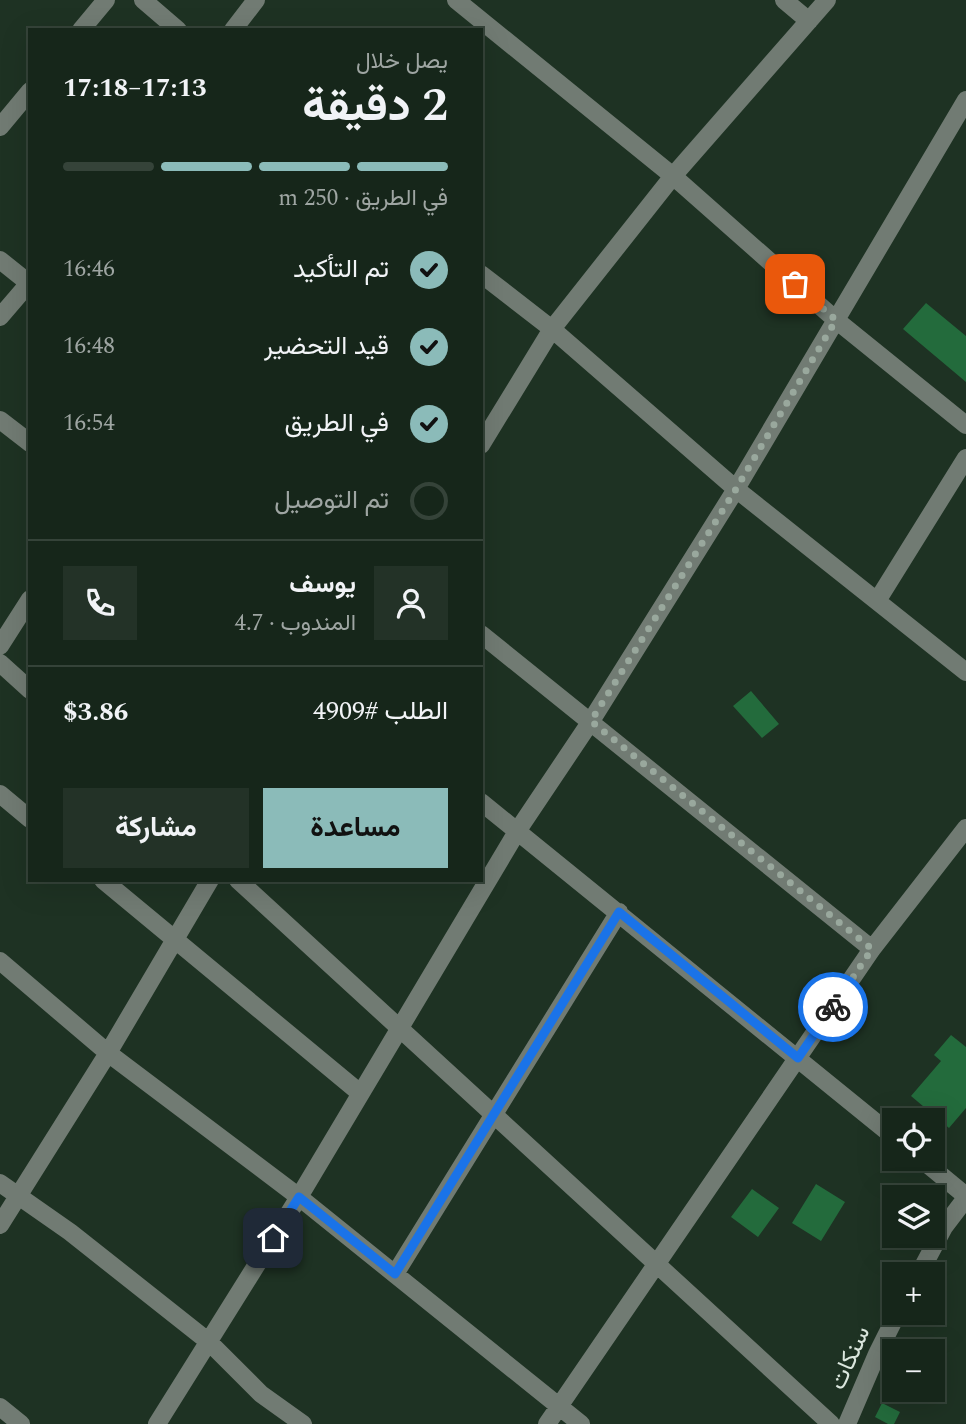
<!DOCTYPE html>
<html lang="ar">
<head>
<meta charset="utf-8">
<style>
  body { margin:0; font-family:Spectral,Vazirmatn,serif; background:#233227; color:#f1f3f6; direction:rtl; height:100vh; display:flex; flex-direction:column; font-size:26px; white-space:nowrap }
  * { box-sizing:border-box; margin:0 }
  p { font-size:23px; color:#9ea5a2 }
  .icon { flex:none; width:38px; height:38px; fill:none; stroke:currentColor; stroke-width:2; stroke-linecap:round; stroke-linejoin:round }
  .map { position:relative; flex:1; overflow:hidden; direction:ltr }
  .side { position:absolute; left:28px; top:28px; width:455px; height:854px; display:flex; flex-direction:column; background:#16261a; border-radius:0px; box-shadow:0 7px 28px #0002,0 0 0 2px #354339; direction:rtl }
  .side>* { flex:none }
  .controls { position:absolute; left:882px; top:1108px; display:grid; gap:14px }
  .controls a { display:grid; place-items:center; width:63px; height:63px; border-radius:0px; background:#16261a; box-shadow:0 7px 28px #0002,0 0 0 2px #354339; font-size:35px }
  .pin { position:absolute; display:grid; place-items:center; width:60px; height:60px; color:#fff; margin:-30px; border-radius:14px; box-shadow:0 4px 10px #0006 }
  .courier { position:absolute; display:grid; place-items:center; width:70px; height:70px; margin:-35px; border:5px solid #1a73e8; border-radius:50%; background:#fff; color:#222; box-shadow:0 2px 9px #0007 }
  .headline em { font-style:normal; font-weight:700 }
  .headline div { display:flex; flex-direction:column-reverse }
  .headline { display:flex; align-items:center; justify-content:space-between; height:119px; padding:0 35px }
  h1 { font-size:46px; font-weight:700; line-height:52px }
  .bar { display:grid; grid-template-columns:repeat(4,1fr); gap:10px 7px; align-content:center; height:84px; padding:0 35px }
  .bar i { height:9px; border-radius:5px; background:#354339 }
  .bar .active { background:#8bbbb9 }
  .bar p { grid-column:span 4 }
  .line { display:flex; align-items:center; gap:18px; padding:0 35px; border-top:2px solid #354339 }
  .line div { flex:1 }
  .round { display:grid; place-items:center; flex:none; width:74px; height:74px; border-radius:0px; background:#233227 }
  ol { padding:0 35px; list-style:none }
  li { display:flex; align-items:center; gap:21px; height:77px }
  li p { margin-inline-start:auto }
  li .icon { padding:7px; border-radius:50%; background:#8bbbb9; color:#111; stroke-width:4 }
  li:last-child { color:#9ea5a2 }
  li i { width:38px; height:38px; border:4px solid #354339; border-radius:50% }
  .primary-button { display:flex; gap:14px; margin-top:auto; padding:14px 35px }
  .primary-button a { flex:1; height:80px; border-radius:0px; background:#8bbbb9; color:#111; font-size:28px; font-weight:700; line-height:80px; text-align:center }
  .primary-button a+a { background:#233227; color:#f1f3f6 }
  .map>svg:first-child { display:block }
  .building { fill:#236b3c }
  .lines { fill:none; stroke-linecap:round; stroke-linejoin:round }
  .minor { stroke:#717b73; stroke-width:18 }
  .done { stroke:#99a89d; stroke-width:7; stroke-dasharray:0 12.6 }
  .route { stroke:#1a73e8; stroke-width:9 }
  .labels { text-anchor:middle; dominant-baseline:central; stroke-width:5; stroke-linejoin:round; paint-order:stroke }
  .street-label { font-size:24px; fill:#dbe7de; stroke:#1e3223 }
</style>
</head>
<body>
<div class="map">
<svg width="966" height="1424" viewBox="0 0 966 1424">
  <rect width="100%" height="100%" fill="#1e3223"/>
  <path class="building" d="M926 303 966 336V382L903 329Z
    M751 691 779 724 762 738 733 706Z
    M951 1035 966 1047V1108L949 1128 911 1096 941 1061 934 1055Z
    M816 1184 845 1202 821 1241 792 1223Z
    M752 1189 779 1208 758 1237 731 1217Z
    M882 1403 900 1412 894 1424H888L875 1417Z"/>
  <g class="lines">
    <path class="minor" d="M143 0 178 30
      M456 0 673 176 836 320 966 425
      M784 0 809 21
      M81 30 106 0
      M233 30 256 0
      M0 127 30 91
      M0 260 30 284
      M481 274 552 329 736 489 966 672
      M0 317 30 282
      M0 420 30 443
      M481 445 552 329 673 176 827 0
      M877 601 966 458
      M481 634 872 949
      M0 646 30 599
      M0 663 30 690
      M0 794 30 819
      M481 802 894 1137
      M103 880 360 1093
      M238 880 831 1424
      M0 961 108 1053 299 1197 581 1424
      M920 1158 966 1196
      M0 1183 70 1232 209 1342 261 1394 303 1424
      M0 1225 108 1053 210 880
      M395 1274 619 912
      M919 1274 944 1227 966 1198
      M0 1407 21 1424
      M157 1424 299 1197 518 830 591 721 736 489 966 100
      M547 1424 872 949 966 828
      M847 1424 877 1354 898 1312"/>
  </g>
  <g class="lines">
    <path class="done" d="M795 284 836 320 736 489 591 721 872 949 833 1007"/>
    <path class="route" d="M273 1238 299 1197 395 1274 619 912 798 1058 833 1007"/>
  </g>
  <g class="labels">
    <g class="street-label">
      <text transform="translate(850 1358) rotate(-66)">سنكات</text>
    </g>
  </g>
</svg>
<div class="controls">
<a><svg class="icon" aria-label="locate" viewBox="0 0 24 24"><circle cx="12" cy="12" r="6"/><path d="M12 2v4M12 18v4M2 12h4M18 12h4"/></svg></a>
<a><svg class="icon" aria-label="layers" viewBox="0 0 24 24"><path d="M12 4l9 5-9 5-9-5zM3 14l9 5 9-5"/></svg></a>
<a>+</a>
<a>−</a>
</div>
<div class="pin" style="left:795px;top:284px;background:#ea580c"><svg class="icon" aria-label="bag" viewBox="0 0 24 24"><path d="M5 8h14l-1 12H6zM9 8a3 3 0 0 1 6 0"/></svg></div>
<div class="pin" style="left:273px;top:1238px;background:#1f2937"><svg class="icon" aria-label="home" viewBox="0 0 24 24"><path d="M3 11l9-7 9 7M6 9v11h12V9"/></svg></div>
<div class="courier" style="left:833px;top:1007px"><svg class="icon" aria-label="bike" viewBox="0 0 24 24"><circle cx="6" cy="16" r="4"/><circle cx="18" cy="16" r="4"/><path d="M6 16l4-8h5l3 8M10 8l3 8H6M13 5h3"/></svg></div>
<section class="side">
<div class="headline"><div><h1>2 دقيقة</h1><p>يصل خلال</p></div><em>17:13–17:18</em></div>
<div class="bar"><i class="active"></i><i class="active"></i><i class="active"></i><i></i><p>في الطريق · 250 m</p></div>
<ol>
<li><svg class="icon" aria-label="check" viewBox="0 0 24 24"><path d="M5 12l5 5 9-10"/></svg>تم التأكيد<p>16:46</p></li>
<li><svg class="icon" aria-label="check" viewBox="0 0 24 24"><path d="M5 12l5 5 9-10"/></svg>قيد التحضير<p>16:48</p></li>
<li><svg class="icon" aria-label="check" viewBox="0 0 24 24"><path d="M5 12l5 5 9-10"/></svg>في الطريق<p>16:54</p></li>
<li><i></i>تم التوصيل</li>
</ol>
<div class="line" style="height:126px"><a class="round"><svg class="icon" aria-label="person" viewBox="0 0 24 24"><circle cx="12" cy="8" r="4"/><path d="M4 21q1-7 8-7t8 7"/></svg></a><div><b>يوسف</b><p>المندوب · 4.7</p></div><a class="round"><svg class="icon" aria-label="phone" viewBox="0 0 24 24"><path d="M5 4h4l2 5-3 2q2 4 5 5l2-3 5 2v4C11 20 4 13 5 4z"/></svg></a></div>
<div class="line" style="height:91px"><div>الطلب #4909</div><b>$3.86</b></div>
<div class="primary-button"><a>مساعدة</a><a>مشاركة</a></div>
</section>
</div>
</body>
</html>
